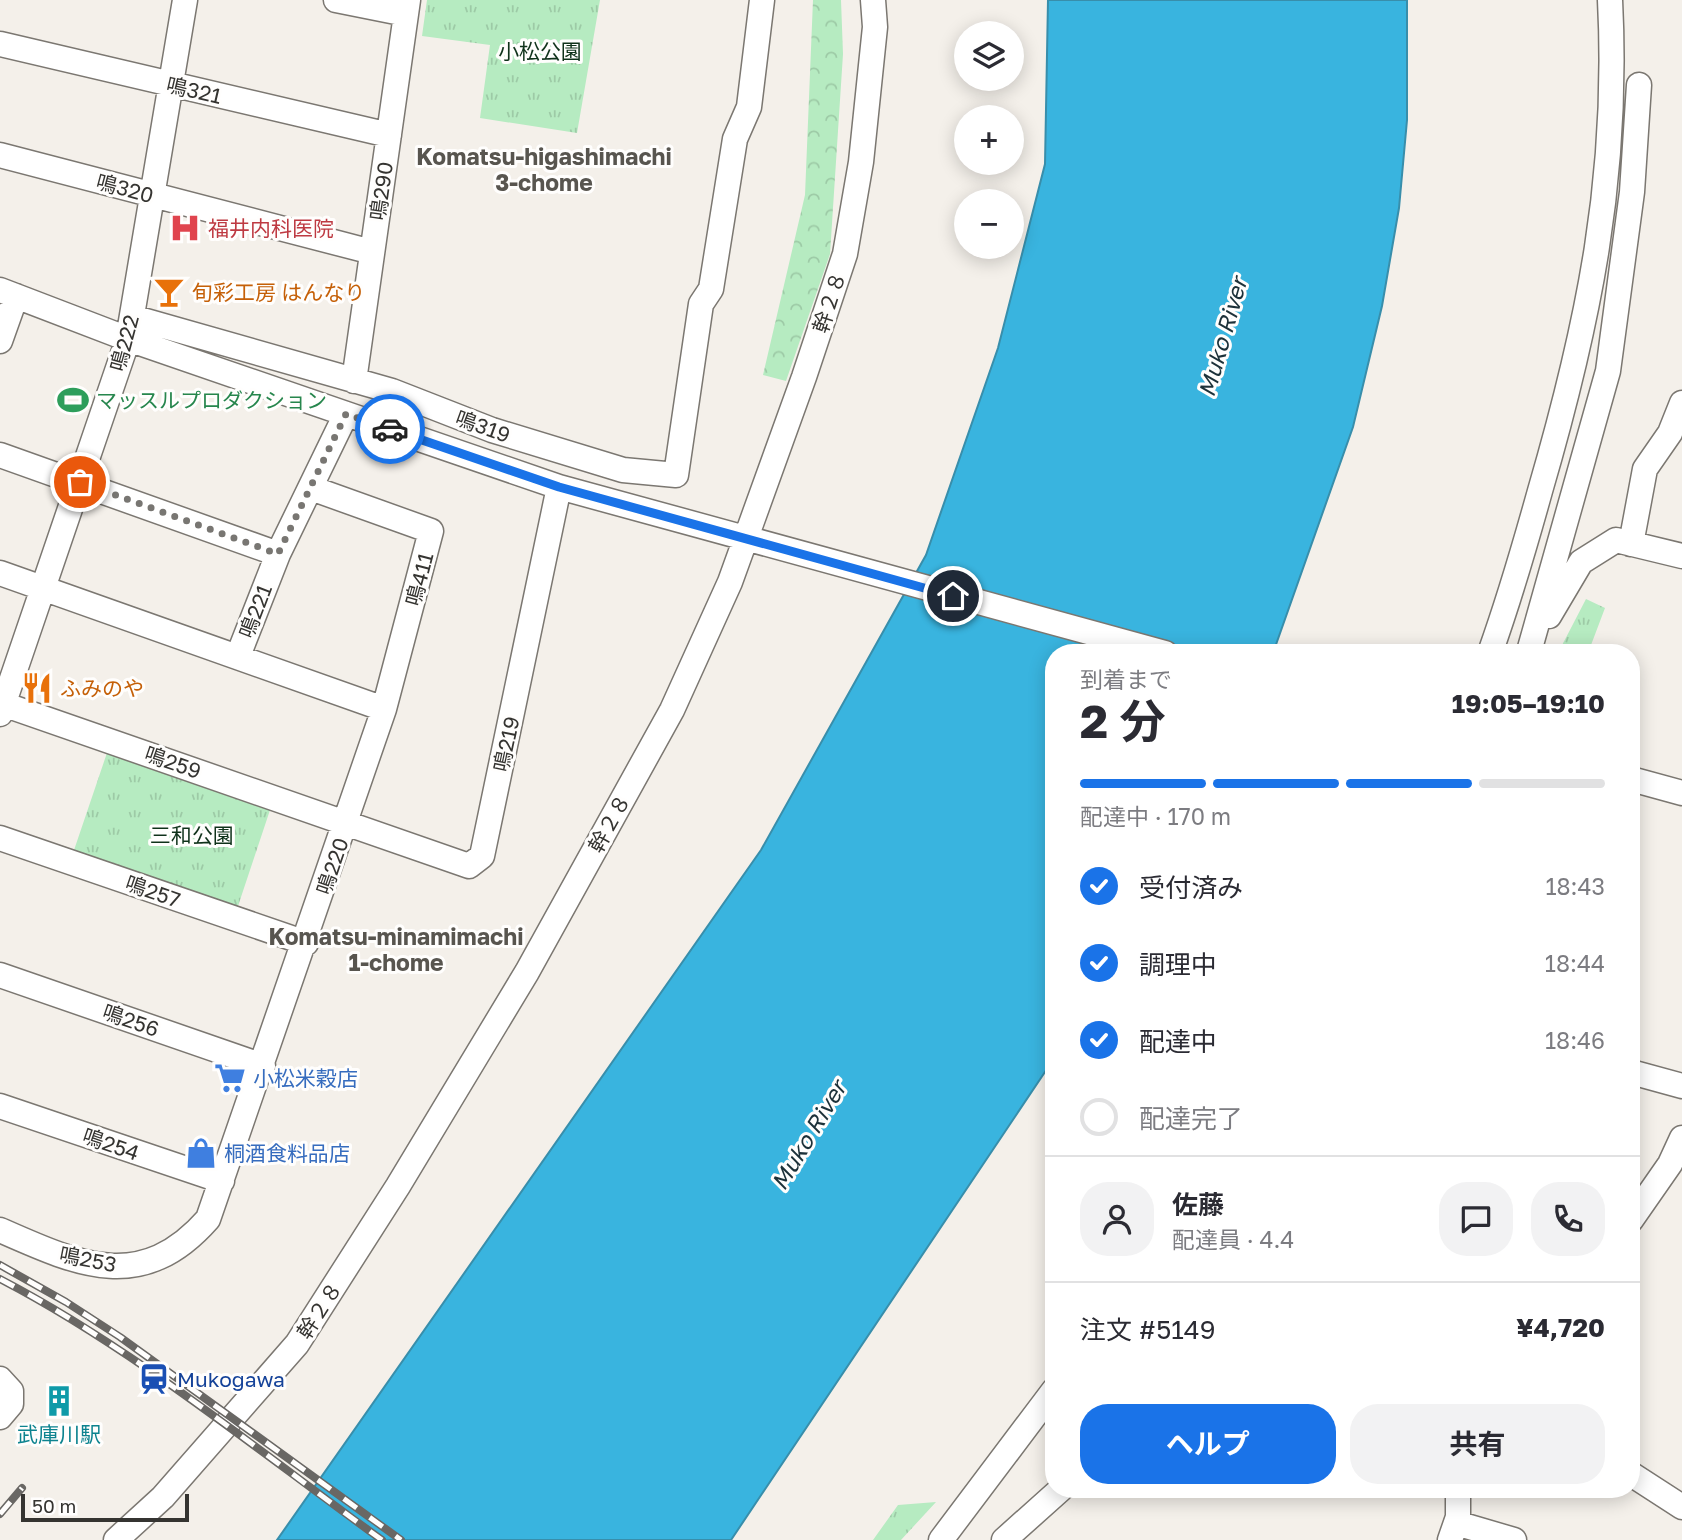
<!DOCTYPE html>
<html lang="ja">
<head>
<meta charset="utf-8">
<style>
  body { margin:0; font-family:"Golos Text","Noto Sans JP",sans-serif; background:#f2f2f3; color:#2b2b33; height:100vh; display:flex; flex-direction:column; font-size:26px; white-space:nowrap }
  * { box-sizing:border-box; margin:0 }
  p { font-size:23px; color:#7c7c81 }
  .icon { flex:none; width:38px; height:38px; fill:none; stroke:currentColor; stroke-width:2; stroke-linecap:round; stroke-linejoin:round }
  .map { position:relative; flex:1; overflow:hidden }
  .side { position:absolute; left:1045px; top:644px; width:595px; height:854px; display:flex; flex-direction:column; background:#fff; border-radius:28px; box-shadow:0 4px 18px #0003 }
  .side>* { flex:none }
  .buttons { position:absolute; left:954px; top:21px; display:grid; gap:14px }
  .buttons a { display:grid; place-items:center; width:70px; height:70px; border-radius:50%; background:#fff; box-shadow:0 4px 18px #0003; font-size:35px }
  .scale { position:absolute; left:21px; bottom:18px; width:168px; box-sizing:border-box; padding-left:7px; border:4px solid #353431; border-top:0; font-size:19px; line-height:24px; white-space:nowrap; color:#353431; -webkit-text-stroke:5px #fffefd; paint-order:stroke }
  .pin { position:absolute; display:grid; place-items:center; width:60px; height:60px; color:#fff; margin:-30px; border:4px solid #fff; border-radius:50%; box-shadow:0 2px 7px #0007 }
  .courier { position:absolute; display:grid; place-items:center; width:70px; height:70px; margin:-35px; border:5px solid #1a73e8; border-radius:50%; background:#fff; color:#222; box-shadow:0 2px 9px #0007 }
  .headline em { font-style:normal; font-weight:700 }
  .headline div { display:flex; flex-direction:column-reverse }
  .headline { display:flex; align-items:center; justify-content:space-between; height:119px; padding:0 35px }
  h1 { font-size:46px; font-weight:700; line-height:52px }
  .bar { display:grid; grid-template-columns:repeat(4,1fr); gap:10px 7px; align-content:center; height:84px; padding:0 35px }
  .bar i { height:9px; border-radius:5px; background:#e1e1e2 }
  .bar .on { background:#1a73e8 }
  .bar p { grid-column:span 4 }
  .line { display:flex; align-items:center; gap:18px; padding:0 35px; border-top:2px solid #e1e1e2 }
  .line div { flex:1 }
  .round { display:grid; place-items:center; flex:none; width:74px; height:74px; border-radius:28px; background:#f2f2f3 }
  ol { padding:0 35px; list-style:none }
  li { display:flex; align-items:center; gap:21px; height:77px }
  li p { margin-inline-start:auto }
  li .icon { padding:7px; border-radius:50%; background:#1a73e8; color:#fff; stroke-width:4 }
  li:last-child { color:#7c7c81 }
  li i { width:38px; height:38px; border:4px solid #e1e1e2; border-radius:50% }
  .cta { display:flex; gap:14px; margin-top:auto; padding:14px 35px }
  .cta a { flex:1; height:80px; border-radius:28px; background:#1a73e8; color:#fff; font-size:28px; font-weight:700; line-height:80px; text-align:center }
  .cta a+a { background:#f2f2f3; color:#2b2b33 }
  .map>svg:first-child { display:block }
  .forest { fill:url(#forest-crowns) }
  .park { fill:url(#park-tufts) }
  .water { fill:#39b4df; stroke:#388eab; stroke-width:2 }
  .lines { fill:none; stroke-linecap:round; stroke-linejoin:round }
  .minor-casing { stroke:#7b7771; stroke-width:27 }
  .minor { stroke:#fff; stroke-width:24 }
  .rail-casing { stroke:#696764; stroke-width:8 }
  .rail { stroke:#fffefd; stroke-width:5; stroke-dasharray:16; stroke-linecap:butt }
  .done { stroke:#787672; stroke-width:7; stroke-dasharray:0 12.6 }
  .route { stroke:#1a73e8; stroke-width:9 }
  .labels { text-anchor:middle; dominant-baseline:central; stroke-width:6; stroke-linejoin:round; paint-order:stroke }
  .park-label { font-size:21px; fill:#0f321a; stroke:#fffefd }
  .street-label { font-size:21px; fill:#353431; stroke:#fffefd }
  .health-label { font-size:21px; fill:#be3a42; stroke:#fffefd; text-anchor:start }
  .food-label { font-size:21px; fill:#c56008; stroke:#fffefd; text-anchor:start }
  .leisure-label { font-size:21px; fill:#27864d; stroke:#fffefd; text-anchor:start }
  .shop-label { font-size:21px; fill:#366cbe; stroke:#fffefd; text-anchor:start }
  .transit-label { font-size:21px; fill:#164399; stroke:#fffefd; text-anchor:start }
  .culture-label { font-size:21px; fill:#0d838f; stroke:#fffefd }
  .neighbourhood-label { font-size:23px; font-weight:bold; fill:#58554f; stroke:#fffefd }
  .water-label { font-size:23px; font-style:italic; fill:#1c3139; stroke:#fffefd }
</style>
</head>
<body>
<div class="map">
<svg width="1682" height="1540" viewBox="0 0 1682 1540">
  <defs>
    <pattern id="forest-crowns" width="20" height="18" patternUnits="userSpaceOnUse" patternTransform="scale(1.75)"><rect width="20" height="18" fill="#b6ebc1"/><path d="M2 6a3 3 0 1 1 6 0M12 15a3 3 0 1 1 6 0" fill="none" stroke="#9dcaa6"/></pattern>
    <pattern id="park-tufts" width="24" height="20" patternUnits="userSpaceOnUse" patternTransform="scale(1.75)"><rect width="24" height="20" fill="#b6ebc1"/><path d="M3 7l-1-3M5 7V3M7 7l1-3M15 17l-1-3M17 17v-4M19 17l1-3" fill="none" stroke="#9dcaa6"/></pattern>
  </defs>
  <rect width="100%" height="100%" fill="#f4f0ea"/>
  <path class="forest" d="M813 0H841L843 54 830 254 786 381 763 375 805 195Z"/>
  <path class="park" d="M427 0H600L577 133 480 118 490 45 422 36Z
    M1586 599 1605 608 1588 653H1558Z
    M110 744 273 801 236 912 72 856Z
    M936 1502 901 1540H873L898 1505Z"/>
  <path class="water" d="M1048 0H1407V120L1399 208 1382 306 1353 427 1273 653H1054L1053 1060 731 1540H277L761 850 926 555 998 348 1045 164Z"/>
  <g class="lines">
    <defs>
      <path id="minor" d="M336 0 406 14
        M0 44 389 135
        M0 155 372 252
        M0 290 128 339 559 487 1165 653
        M132 317 392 391 492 430 623 470 676 475 701 304 711 289 735 139 749 107 762 0
        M0 341 16 296
        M354 381 408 0
        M0 455 278 554
        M1631 544 1645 469 1670 433 1682 403
        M0 573 384 709
        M1549 616 1581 562 1616 540 1682 556
        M1530 648 1608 371 1632 192 1639 85
        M1490 653C1509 600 1525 545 1540 491 1589 323 1619 176 1610 0
        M238 656 278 554 346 414
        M0 703 469 866 482 856 559 487
        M0 714 128 339 185 0
        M1631 779 1682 793
        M0 838 306 943
        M0 975 263 1066
        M1631 1072 1682 1086
        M0 1106 222 1181
        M1631 1220 1670 1164 1682 1138
        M0 1230C79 1265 142 1294 208 1219L384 709 431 531 311 488
        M0 1379 11 1391V1404L0 1417
        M1631 1474 1682 1507
        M1456 1523 1514 1540
        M116 1540 163 1497 297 1344 398 1186 527 972 672 710 730 582 804 377 845 254 861 162 875 27 873 0
        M941 1540 1054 1390
        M1004 1540 1061 1489
        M1450 1540 1458 1517V1489"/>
    </defs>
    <use href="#minor" class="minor-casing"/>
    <use href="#minor" class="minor"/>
    <defs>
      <path id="rail" d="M0 1265 66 1302 120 1337 401 1540
        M0 1279C133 1348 260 1452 382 1540
        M0 1514 22 1488"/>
    </defs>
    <use href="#rail" class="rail-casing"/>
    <use href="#rail" class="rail"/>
  </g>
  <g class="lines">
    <path class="done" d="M80 482 278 554 346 414 390 429"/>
    <path class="route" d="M390 429 559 487 953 596"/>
  </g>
  <defs>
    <symbol id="hospital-bare" viewBox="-9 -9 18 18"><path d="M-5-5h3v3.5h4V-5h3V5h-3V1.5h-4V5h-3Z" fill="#e0444e" stroke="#fffefd" stroke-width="2.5" paint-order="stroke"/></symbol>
    <symbol id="bar-bare" viewBox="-9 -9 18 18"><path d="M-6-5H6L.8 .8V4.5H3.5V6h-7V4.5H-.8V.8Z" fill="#e8710a" stroke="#fffefd" stroke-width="2.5" paint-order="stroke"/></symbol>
    <symbol id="stadium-bare" viewBox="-9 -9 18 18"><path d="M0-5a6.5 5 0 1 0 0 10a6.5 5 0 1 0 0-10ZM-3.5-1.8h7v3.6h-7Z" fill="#2e9e5b" stroke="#fffefd" stroke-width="2.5" paint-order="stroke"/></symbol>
    <symbol id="restaurant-bare" viewBox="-9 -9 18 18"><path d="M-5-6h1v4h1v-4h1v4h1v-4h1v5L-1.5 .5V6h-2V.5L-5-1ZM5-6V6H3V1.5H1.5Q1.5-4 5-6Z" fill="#e8710a" stroke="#fffefd" stroke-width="2.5" paint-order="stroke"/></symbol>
    <symbol id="supermarket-bare" viewBox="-9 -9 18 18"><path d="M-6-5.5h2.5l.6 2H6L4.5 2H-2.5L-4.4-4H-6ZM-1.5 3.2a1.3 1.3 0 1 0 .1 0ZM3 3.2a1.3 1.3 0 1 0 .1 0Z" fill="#3f7fe0" stroke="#fffefd" stroke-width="2.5" paint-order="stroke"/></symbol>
    <symbol id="shop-bare" viewBox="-9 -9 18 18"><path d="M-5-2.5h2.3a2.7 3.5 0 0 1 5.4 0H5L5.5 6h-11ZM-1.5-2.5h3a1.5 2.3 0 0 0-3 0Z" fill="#3f7fe0" stroke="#fffefd" stroke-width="2.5" paint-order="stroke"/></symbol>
    <symbol id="station-bare" viewBox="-9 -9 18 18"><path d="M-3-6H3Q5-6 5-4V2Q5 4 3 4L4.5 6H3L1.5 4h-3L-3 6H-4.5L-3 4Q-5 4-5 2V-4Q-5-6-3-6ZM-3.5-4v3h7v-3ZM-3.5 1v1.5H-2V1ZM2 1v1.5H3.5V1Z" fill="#1a4fb4" stroke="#fffefd" stroke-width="2.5" paint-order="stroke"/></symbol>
    <symbol id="building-bare" viewBox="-9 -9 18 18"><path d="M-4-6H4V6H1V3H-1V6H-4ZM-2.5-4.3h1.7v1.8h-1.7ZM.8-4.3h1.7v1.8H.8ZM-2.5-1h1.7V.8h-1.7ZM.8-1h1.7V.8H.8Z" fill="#0f9aa8" stroke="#fffefd" stroke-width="2.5" paint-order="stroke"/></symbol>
  </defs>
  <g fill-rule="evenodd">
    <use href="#hospital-bare" x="163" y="206" width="44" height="44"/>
    <use href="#bar-bare" x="147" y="270" width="44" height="44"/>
    <use href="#stadium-bare" x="51" y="378" width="44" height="44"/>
    <use href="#restaurant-bare" x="15" y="666" width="44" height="44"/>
    <use href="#supermarket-bare" x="208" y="1056" width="44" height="44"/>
    <use href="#shop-bare" x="179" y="1131" width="44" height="44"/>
    <use href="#station-bare" x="132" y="1357" width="44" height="44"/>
    <use href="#building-bare" x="37" y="1379" width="44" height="44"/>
  </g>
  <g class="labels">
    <g class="park-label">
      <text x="540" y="51">小松公園</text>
      <text x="192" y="835">三和公園</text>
    </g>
    <g class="street-label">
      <text transform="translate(194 90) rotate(13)">鳴321</text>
      <text transform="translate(125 188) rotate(15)">鳴320</text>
      <text transform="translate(381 191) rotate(-82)">鳴290</text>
      <text transform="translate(829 302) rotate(-72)">幹２８</text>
      <text transform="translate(124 343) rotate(-75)">鳴222</text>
      <text transform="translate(483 426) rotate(20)">鳴319</text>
      <text transform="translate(419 579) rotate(-75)">鳴411</text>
      <text transform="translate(255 611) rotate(-69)">鳴221</text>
      <text transform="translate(506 744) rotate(-78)">鳴219</text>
      <text transform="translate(173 762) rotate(19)">鳴259</text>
      <text transform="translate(609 823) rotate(-61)">幹２８</text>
      <text transform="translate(332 866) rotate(-71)">鳴220</text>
      <text transform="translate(153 891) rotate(19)">鳴257</text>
      <text transform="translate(131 1020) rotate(19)">鳴256</text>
      <text transform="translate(111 1144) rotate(19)">鳴254</text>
      <text transform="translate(88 1259) rotate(11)">鳴253</text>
      <text transform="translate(319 1310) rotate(-57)">幹２８</text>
    </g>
    <g class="health-label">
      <text x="208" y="228">福井内科医院</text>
    </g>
    <g class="food-label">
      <text x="192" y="292">旬彩工房 はんなり</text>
      <text x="60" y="688">ふみのや</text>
    </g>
    <g class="leisure-label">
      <text x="96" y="400">マッスルプロダクション</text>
    </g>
    <g class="shop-label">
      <text x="253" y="1078">小松米穀店</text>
      <text x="224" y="1153">桐酒食料品店</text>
    </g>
    <g class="transit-label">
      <text x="177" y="1379">Mukogawa</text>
    </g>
    <g class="culture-label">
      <text x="59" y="1434">武庫川駅</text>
    </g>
    <g class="neighbourhood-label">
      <text x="544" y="156">Komatsu-higashimachi<tspan x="544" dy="26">3-chome</tspan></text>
      <text x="396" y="936">Komatsu-minamimachi<tspan x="396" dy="26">1-chome</tspan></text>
    </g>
    <g class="water-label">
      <text transform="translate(1222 337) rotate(-74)">Muko River</text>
      <text transform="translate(808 1135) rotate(-59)">Muko River</text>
    </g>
  </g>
</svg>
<div class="buttons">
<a><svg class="icon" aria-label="layers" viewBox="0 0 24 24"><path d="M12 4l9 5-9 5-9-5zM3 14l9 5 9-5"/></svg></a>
<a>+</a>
<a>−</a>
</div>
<div class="scale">50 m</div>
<div class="pin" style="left:80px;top:482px;background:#ea580c"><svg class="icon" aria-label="bag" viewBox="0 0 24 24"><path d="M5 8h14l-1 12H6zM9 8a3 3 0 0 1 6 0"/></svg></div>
<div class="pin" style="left:953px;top:596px;background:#1f2937"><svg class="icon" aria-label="home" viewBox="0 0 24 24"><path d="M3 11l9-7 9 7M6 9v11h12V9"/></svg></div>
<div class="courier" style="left:390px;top:429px"><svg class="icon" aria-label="car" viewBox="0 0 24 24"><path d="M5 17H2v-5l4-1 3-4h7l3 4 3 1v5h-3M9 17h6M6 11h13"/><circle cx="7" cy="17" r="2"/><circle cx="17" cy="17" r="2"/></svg></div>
<section class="side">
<div class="headline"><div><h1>2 分</h1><p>到着まで</p></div><em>19:05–19:10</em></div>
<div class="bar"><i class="on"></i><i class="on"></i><i class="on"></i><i></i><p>配達中 · 170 m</p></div>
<ol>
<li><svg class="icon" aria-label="check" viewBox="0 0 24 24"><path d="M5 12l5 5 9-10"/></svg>受付済み<p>18:43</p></li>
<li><svg class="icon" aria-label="check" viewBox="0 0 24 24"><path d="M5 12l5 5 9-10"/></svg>調理中<p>18:44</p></li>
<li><svg class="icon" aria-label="check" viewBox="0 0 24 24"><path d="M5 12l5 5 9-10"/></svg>配達中<p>18:46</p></li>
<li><i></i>配達完了</li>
</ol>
<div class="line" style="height:126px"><a class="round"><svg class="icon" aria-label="person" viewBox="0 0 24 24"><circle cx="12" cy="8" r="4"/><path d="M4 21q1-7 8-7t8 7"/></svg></a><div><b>佐藤</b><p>配達員 · 4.4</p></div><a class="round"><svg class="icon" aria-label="chat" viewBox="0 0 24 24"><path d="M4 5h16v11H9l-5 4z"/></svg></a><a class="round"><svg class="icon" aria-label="phone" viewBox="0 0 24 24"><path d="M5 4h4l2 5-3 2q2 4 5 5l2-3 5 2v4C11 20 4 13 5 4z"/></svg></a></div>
<div class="line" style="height:91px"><div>注文 #5149</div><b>¥4,720</b></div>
<div class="cta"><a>ヘルプ</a><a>共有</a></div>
</section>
</div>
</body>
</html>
